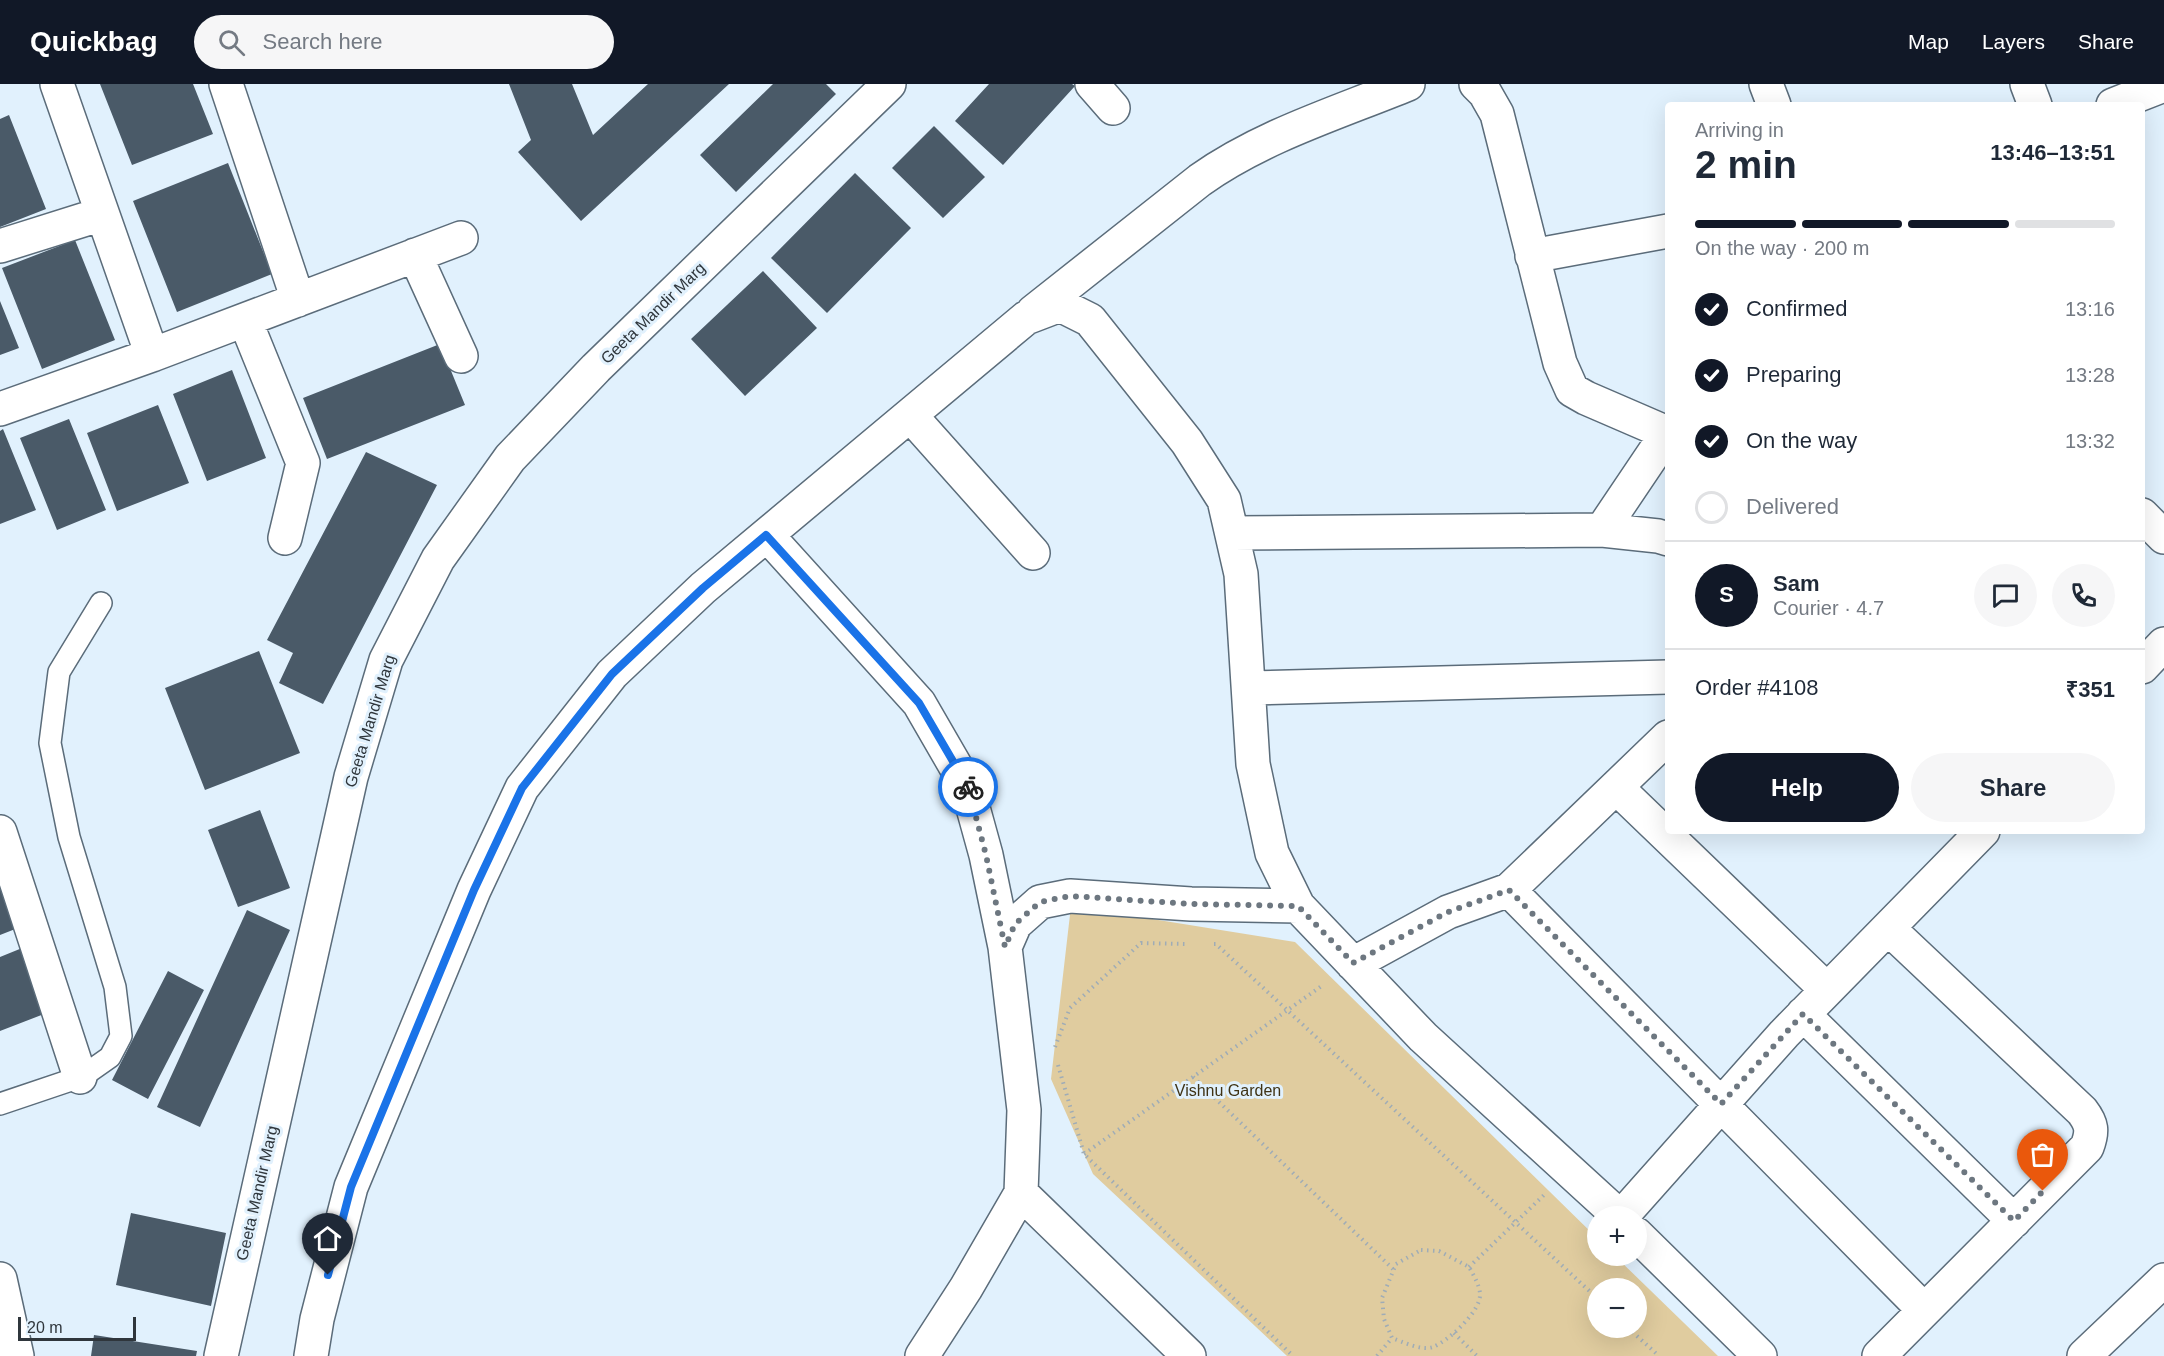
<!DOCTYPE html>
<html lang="en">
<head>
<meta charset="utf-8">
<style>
  body { margin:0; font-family:Arial,sans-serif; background:#f6f6f7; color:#1f2937; height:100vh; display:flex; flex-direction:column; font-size:22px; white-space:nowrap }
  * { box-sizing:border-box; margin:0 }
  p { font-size:20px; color:#747a83 }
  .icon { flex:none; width:33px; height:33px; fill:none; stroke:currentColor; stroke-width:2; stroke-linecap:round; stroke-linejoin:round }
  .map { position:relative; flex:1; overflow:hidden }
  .drawer { position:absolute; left:1665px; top:18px; width:480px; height:732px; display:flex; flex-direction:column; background:#fff; border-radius:6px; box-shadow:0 6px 24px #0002 }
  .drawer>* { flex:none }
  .controls { position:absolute; left:1587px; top:1122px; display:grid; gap:12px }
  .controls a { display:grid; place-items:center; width:60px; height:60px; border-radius:50%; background:#fff; box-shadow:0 6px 24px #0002; font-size:30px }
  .scale { position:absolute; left:18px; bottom:15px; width:118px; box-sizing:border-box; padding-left:6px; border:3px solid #2f363c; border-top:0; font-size:16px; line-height:21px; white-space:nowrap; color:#2f363c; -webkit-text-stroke:4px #e1f1fd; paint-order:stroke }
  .pin { position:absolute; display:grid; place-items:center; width:51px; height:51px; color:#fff; margin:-62px -26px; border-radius:50% 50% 50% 0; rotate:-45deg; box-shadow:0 0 6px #0007 }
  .pin .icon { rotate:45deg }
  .courier { position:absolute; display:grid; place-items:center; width:60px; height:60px; margin:-30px; border:4px solid #1a73e8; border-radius:50%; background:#fff; color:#222; box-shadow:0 2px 8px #0007 }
  .summary em { font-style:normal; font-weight:800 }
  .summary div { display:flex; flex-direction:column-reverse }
  .summary { display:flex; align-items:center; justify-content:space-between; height:102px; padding:0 30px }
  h1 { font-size:39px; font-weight:800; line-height:45px }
  .bar { display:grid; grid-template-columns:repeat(4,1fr); gap:9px 6px; align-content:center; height:72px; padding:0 30px }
  .bar i { height:8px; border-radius:4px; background:#e0e1e3 }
  .bar .current { background:#111827 }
  .bar p { grid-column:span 4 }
  .line { display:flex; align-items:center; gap:15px; padding:0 30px; border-top:2px solid #e0e1e3 }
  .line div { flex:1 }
  .round { display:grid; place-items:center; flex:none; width:63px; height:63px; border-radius:32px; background:#f6f6f7 }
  ol { padding:0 30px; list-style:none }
  li { display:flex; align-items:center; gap:18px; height:66px }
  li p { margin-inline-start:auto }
  li .icon { padding:6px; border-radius:50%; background:#111827; color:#fff; stroke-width:4 }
  li:last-child { color:#747a83 }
  li i { width:33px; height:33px; border:3px solid #e0e1e3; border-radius:50% }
  .cta { display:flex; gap:12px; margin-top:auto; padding:12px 30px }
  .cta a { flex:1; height:69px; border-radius:36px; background:#111827; color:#fff; font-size:24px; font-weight:800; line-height:69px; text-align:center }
  .cta a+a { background:#f6f6f7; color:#1f2937 }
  header { display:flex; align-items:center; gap:36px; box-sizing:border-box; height:84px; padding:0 30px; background:#111827; color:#fff }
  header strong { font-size:28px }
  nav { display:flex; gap:33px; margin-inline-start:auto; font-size:21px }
  .search { width:420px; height:54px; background:#f6f6f7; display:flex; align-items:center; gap:15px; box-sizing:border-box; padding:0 21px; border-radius:33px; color:#747a83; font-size:22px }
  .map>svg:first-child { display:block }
  .green { fill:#e0cc9f; fill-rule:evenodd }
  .building { fill:#4a5a68 }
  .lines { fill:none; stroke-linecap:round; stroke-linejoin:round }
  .lane-casing { stroke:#5b6c7a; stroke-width:24 }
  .street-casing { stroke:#5b6c7a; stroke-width:36 }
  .secondary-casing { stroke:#5b6c7a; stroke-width:36 }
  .path { stroke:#9facb6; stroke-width:4; stroke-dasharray:1.5 4.5; stroke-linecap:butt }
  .lane { stroke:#fff; stroke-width:21 }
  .street { stroke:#fff; stroke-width:33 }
  .secondary { stroke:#fff; stroke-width:33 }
  .done { stroke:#6d7780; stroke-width:6; stroke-dasharray:0 10.8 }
  .route { stroke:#1a73e8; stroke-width:8 }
  .labels { text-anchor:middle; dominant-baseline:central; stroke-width:6; stroke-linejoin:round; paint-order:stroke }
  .street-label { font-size:16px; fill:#2f363c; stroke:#e1f1fd }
  .park-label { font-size:16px; fill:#3f3315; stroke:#e1f1fd }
</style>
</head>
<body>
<header>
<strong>Quickbag</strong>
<div class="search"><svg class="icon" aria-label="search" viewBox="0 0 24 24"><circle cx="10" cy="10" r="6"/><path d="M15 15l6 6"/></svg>Search here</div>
<nav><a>Map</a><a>Layers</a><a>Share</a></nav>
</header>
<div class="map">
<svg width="2164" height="1272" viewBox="0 0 2164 1272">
  <rect width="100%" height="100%" fill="#e1f1fd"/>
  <path class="green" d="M1071 822 1295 858 1597 1154 1598 1172H1615L1718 1272H1287L1093 1090 1051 995ZM1598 1204H1636V1244H1598Z"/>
  <path class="building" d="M100 0H193L213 50 132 81Z
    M509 0H572L593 51 648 0H729L581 137 518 68 531 56Z
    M773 0H826L836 10 736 108 700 71Z
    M989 0H1072L1075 2 1003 81 955 37Z
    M9 31 46 125 0 143V35Z
    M934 42 985 93 943 134 892 84Z
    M228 79 272 190 177 228 133 117Z
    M855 89 911 144 827 229 771 174Z
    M75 156 115 256 42 285 2 184Z
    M763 187 817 244 745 312 691 255Z
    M0 217 19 264 0 271Z
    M440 260 465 321 327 375 303 314Z
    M232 286 266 374 207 397 173 310Z
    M158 321 189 399 117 427 87 349Z
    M69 335 106 426 57 446 20 354Z
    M3 345 36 426 0 440V347Z
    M366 368 437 401 323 620 279 599 293 569 267 556Z
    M259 567 300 669 205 706 165 604Z
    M260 726 290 804 238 823 208 746Z
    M0 771 28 840 0 851Z
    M247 826 290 846 200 1043 157 1023Z
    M32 860 57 925 0 947V873Z
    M168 887 204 906 148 1015 112 996Z
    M131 1129 226 1149 211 1222 116 1201Z
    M94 1251 197 1267 196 1272H91Z"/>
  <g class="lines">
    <defs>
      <path id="lane" d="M0 1020 83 992 110 973 121 952 115 903 69 753 50 659 59 588 101 519"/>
      <path id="street" d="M226 0 298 216
        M1092 0 1113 24
        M1476 0 1485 9 1497 30 1560 279 1572 306 1586 314 1667 349
        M1766 0 1774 21
        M2027 0 2035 21
        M2113 21 2164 1
        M0 162 102 130
        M415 171 461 272
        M1532 172 1668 147
        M1033 228 1200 96C1262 52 1337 29 1408 0
        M245 236 303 379 285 454
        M152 271 461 154
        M0 325 152 271 57 0
        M910 331 1033 469
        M2142 431 2164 453
        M1602 446 1668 348
        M1232 449 1602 446 1658 452 1668 455
        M767 451 919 619 967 702 986 771 1005 863
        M2142 583 2164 560
        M1249 604 1668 593
        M1616 703 1827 906
        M0 748 80 993
        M1509 806 1924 1226
        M1353 880 1448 828 1509 806 1668 653
        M1803 930 2014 1137
        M1021 1109 1189 1272
        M1622 1132 1784 950 1983 747
        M1636 1150 1760 1272
        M0 1195 17 1272
        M221 1272 351 693 386 576 438 475 510 374 596 284 889 0
        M311 1272 317 1235 351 1103 474 806 522 704 612 590 703 504 1026 234 1060 221 1090 236 1187 358 1224 416 1241 490 1253 680 1272 769 1298 822 1423 953 1619 1132
        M922 1272 966 1204 1021 1109 1024 1026 1005 863 1015 840 1040 818 1070 812 1191 820 1298 822
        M1879 1272 2087 1063C2093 1047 2092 1040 2082 1027L1888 844"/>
      <path id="secondary" d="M2084 1272 2164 1196"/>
    </defs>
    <use href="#lane" class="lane-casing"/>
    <use href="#street" class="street-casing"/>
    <use href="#secondary" class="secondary-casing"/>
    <path class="path" d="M1214 860H1216L1598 1215
      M1055 963 1070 924 1141 859 1185 860
      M1058 981 1084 1070 1293 1272
      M1193 993 1393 1185
      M1084 1070 1323 901
      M1421 1166 1439 1167 1469 1183C1473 1190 1479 1200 1480 1209 1482 1227 1448 1257 1433 1263 1421 1267 1403 1258 1392 1254L1384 1235 1382 1214 1396 1180Z
      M1469 1183 1544 1111
      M1628 1244 1659 1272
      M1454 1249 1477 1272
      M1377 1272 1392 1254"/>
    <use href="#lane" class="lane"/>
    <use href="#street" class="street"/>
    <use href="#secondary" class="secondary"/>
  </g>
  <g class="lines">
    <path class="done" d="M968 703 986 771 1005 863 1015 840 1040 818 1070 812 1191 820 1298 822 1353 879 1448 828 1509 806 1721 1020 1803 930 2014 1137 2043 1107"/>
    <path class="route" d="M328 1191 351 1103 474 806 522 704 612 590 703 504 766 451 919 619 968 703"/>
  </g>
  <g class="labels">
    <g class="street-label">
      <text transform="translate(653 229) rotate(-44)">Geeta Mandir Marg</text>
      <text transform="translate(370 637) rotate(-73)">Geeta Mandir Marg</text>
      <text transform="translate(257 1109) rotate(-77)">Geeta Mandir Marg</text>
    </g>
    <g class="park-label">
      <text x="1228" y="1006">Vishnu Garden</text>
    </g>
  </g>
</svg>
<div class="controls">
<a>+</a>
<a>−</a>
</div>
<div class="scale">20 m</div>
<div class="pin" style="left:2043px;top:1107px;background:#ea580c"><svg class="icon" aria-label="bag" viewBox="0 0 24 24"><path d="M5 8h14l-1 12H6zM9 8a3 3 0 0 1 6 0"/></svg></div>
<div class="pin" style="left:328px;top:1191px;background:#1f2937"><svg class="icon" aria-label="home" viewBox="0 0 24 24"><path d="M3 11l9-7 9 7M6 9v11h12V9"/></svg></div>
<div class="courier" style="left:968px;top:703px"><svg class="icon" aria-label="bike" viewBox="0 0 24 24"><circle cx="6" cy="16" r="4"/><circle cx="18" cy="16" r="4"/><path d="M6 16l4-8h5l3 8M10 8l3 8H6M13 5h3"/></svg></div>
<section class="drawer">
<div class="summary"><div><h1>2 min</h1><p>Arriving in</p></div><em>13:46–13:51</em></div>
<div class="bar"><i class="current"></i><i class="current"></i><i class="current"></i><i></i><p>On the way · 200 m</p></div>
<ol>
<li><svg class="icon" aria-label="check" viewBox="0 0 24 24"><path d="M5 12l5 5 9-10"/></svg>Confirmed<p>13:16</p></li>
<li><svg class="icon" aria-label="check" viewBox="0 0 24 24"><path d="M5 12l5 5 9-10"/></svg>Preparing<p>13:28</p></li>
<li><svg class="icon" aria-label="check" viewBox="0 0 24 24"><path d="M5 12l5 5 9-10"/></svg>On the way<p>13:32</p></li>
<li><i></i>Delivered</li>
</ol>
<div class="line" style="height:108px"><b class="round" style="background:#111827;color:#fff">S</b><div><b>Sam</b><p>Courier · 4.7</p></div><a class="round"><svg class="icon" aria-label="chat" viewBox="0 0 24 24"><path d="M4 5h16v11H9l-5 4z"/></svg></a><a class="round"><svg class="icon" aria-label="phone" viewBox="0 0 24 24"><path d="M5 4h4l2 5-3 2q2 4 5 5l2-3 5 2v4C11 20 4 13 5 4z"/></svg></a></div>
<div class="line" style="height:78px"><div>Order #4108</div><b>₹351</b></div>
<div class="cta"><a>Help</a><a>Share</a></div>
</section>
</div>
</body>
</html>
